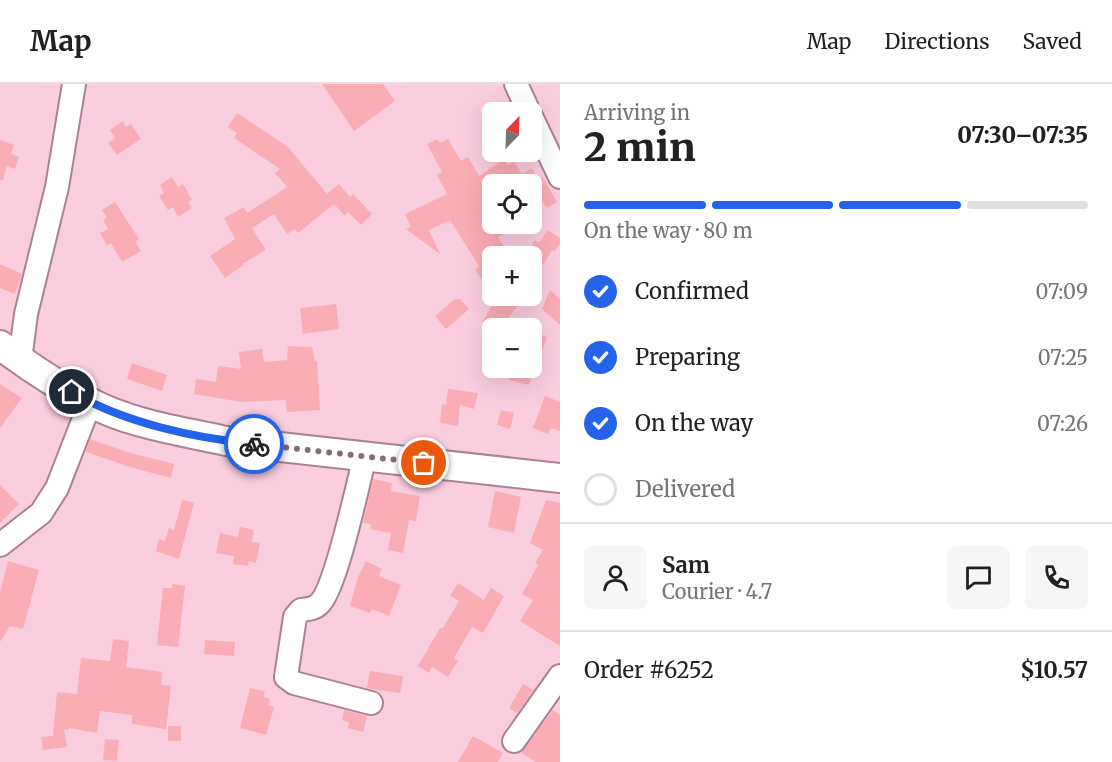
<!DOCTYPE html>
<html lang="en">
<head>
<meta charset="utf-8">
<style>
  body { margin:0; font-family:Merriweather,serif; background:#f6f6f6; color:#202124; height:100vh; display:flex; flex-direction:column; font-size:22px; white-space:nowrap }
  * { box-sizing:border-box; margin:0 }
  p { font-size:20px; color:#757577 }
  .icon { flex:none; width:33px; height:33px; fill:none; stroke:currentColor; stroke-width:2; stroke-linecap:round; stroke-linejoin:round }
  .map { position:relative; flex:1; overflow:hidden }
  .sheet { display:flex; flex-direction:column; background:#fff; width:552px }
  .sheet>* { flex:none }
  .needle { width:39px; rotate:23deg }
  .buttons { position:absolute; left:482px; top:18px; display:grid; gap:12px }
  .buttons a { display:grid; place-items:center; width:60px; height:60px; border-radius:9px; background:#fff; box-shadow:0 6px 24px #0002; font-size:30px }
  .pin { position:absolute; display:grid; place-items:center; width:51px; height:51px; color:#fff; margin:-26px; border:3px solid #fff; border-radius:50%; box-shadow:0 2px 6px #0007 }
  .courier { position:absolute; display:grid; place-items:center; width:60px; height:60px; margin:-30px; border:4px solid #2563eb; border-radius:50%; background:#fff; color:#222; box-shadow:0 2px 8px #0007 }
  .headline em { font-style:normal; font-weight:800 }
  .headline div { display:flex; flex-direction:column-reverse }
  .headline { display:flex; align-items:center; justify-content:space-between; height:102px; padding:0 24px }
  h1 { font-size:39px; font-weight:800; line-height:45px }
  .bar { display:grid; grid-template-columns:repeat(4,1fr); gap:9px 6px; align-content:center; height:72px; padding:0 24px }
  .bar i { height:8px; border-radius:4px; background:#e0e0e0 }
  .bar .active { background:#2563eb }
  .bar p { grid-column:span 4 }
  .line { display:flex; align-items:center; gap:15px; padding:0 24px; border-top:2px solid #e0e0e0 }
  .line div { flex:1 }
  .round { display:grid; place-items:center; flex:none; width:63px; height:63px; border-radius:9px; background:#f6f6f6 }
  ol { padding:0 24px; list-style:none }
  li { display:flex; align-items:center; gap:18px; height:66px }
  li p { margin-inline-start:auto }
  li .icon { padding:6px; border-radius:50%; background:#2563eb; color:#fff; stroke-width:4 }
  li:last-child { color:#757577 }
  li i { width:33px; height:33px; border:3px solid #e0e0e0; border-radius:50% }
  header { display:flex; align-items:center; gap:36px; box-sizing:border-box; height:84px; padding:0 30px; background:#fff; border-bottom:2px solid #e0e0e0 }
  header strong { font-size:28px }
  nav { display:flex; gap:33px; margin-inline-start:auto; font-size:21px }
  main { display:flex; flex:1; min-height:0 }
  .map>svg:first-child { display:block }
  .building { fill:#fbadb5 }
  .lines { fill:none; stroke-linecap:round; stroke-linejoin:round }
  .minor-casing { stroke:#ab8293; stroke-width:26 }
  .major-casing { stroke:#ab8293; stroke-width:32 }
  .minor { stroke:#fff; stroke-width:22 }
  .major { stroke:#fff; stroke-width:28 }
  .done { stroke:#866c76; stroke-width:6; stroke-dasharray:0 10.8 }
  .route { stroke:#2563eb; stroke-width:8 }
</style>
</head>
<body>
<header>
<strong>Map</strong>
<nav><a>Map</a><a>Directions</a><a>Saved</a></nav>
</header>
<main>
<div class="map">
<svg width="560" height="678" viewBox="0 0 560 678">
  <rect width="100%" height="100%" fill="#facddf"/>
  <path class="building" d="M322 0H383L395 17 354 47Z
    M237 29 288 63 327 110 339 100 350 113 353 110 372 130 361 141 348 128 345 132 334 120 298 149 295 145 287 150 274 130 252 144 266 166 242 180 243 181 225 194 210 172 235 155 224 134 244 123 247 129 287 103 275 89 280 85 234 54 237 49 228 43Z
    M123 37 126 43 131 40 141 55 117 71 108 59 115 54 110 46Z
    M437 55 440 59 448 55 461 77 468 73 479 92 504 75 508 81 514 77 522 90 532 84 538 96 543 93 557 118 547 124 538 112 531 115V100H492V140H521L498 153 505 164 492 172V210L475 186 479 182 450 136 429 146 440 170 406 145 411 143 405 130 447 110 437 91 442 88 427 60Z
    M0 56 14 61 11 70 19 73 15 85 7 82 3 96H0Z
    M172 93 178 103 183 100 192 116 188 118 192 124 178 133 173 123 168 126 159 112 164 109 160 101Z
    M115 118 139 155 135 158 141 167 122 178 111 159 107 161 100 149 108 145 103 136 107 134 102 126Z
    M548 146 560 154V160L555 167 552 166 544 180 527 169 535 156 539 159Z
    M0 180 22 190 15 210 0 204Z
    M550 206 560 215V241L542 225Z
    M497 212H525L507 236 522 244H483L487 239 483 237Z
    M455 215H460L469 225 446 245 435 232Z
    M336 220 339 245 303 250 300 224Z
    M531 247 547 253 529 301 509 296 513 284H531Z
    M288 262 312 263 315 277H317L320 326 287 328 286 316 241 318 194 310 196 295 216 298 218 282 241 285 239 268 262 265 264 278 287 276Z
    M132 279 167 291 162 307 127 295Z
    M0 300 22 314 0 344Z
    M448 305 478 309 474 325 460 321 458 342 440 339 442 320 446 321Z
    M545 312 560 318V347L551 344 548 350 533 344Z
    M501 326 514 329 510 345 497 341Z
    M90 355 130 369 174 380 171 394 130 383 86 368Z
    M373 395 392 399 391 407 420 412 416 437 409 436 403 469 388 466 391 449 370 445 371 440 363 439Z
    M0 401 19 420 0 439Z
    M495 407 521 413 514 449 488 443Z
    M182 416 194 419 179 475 156 467 159 455 165 457 169 444 174 446Z
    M546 416 560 419V562L520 537 533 516 522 510 538 481 535 479 543 466 530 459Z
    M240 443 254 446 252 458 260 459 256 479 249 477 248 482 233 480 234 472 216 469 220 449 238 453Z
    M8 477 39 486 23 545 10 542 0 558V508Z
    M366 477 382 485 379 492 401 501 389 532 372 525 370 529 350 522 358 493Z
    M458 499 484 516 491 504 504 512 483 549 472 543 454 574 458 577 448 593 432 583 429 589 418 582 440 544H443L459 517 450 512Z
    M172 500 185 502 178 563 157 561 163 504H172Z
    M113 555 129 557 126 583 162 588 161 601 171 602 166 645 132 640V631L100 627 97 649 69 644 68 646 64 645 67 663 43 666 41 653 53 652 57 608 77 610 81 574 110 577Z
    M205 556 235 558 234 572 204 570Z
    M370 587 403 592 400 609 367 604Z
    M523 600 534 606 517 629 509 624Z
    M250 604 265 607 263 613 270 615 268 621 274 623 266 651 240 644Z
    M344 626 367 632 363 648 348 644 349 638 342 636Z
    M553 626 560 631V678H535L521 668Z
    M168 642H181V657H168Z
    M473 652 503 669 498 678H458Z
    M105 655 119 656 117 677 103 676Z"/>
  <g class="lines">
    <defs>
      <path id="minor" d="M516 0 529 28
        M531 32 560 93
        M20 276 26 230 57 103 74 0
        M365 372C358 399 336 505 319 520 314 525 308 525 301 526L295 533 286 593 294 599 371 619
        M0 461 41 429 57 404 90 319
        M514 657 560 592"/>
      <path id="major" d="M0 261C28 282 58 302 89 318 130 340 181 347 226 357L560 394"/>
    </defs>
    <use href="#minor" class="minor-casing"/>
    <use href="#major" class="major-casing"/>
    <use href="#minor" class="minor"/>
    <use href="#major" class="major"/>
  </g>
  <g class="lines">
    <path class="done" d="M254 360 424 379"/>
    <path class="route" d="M72 308C124 339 195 354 254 360"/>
  </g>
</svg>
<div class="buttons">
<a><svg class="needle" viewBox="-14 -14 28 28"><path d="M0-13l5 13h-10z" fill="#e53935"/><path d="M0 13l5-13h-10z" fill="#757577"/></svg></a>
<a><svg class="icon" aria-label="locate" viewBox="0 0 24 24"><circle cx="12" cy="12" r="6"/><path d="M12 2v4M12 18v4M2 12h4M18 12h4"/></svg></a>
<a>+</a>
<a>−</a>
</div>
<div class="pin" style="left:424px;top:379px;background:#ea580c"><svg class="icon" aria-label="bag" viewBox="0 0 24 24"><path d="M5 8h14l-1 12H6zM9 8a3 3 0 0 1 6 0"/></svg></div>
<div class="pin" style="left:72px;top:308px;background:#1f2937"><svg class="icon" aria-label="home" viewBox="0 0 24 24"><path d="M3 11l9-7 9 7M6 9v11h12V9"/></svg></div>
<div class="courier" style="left:254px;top:360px"><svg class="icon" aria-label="bike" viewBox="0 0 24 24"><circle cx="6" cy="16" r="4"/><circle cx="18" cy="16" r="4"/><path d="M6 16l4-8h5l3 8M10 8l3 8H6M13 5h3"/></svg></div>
</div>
<section class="sheet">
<div class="headline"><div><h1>2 min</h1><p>Arriving in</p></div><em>07:30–07:35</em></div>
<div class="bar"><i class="active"></i><i class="active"></i><i class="active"></i><i></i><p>On the way · 80 m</p></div>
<ol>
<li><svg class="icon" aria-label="check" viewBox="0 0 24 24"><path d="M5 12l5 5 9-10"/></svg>Confirmed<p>07:09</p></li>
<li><svg class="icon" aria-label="check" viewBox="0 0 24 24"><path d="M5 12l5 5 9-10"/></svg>Preparing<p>07:25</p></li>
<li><svg class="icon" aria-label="check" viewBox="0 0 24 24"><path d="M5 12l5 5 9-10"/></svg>On the way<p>07:26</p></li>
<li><i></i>Delivered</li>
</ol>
<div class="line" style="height:108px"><a class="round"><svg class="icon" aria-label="person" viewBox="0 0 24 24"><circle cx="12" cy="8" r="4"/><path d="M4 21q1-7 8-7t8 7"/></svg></a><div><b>Sam</b><p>Courier · 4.7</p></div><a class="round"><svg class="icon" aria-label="chat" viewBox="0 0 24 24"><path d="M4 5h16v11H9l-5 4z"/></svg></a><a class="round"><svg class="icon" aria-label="phone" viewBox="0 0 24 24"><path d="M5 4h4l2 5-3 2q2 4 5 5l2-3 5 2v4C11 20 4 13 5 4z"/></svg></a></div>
<div class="line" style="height:78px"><div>Order #6252</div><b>$10.57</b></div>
</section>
</main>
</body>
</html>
